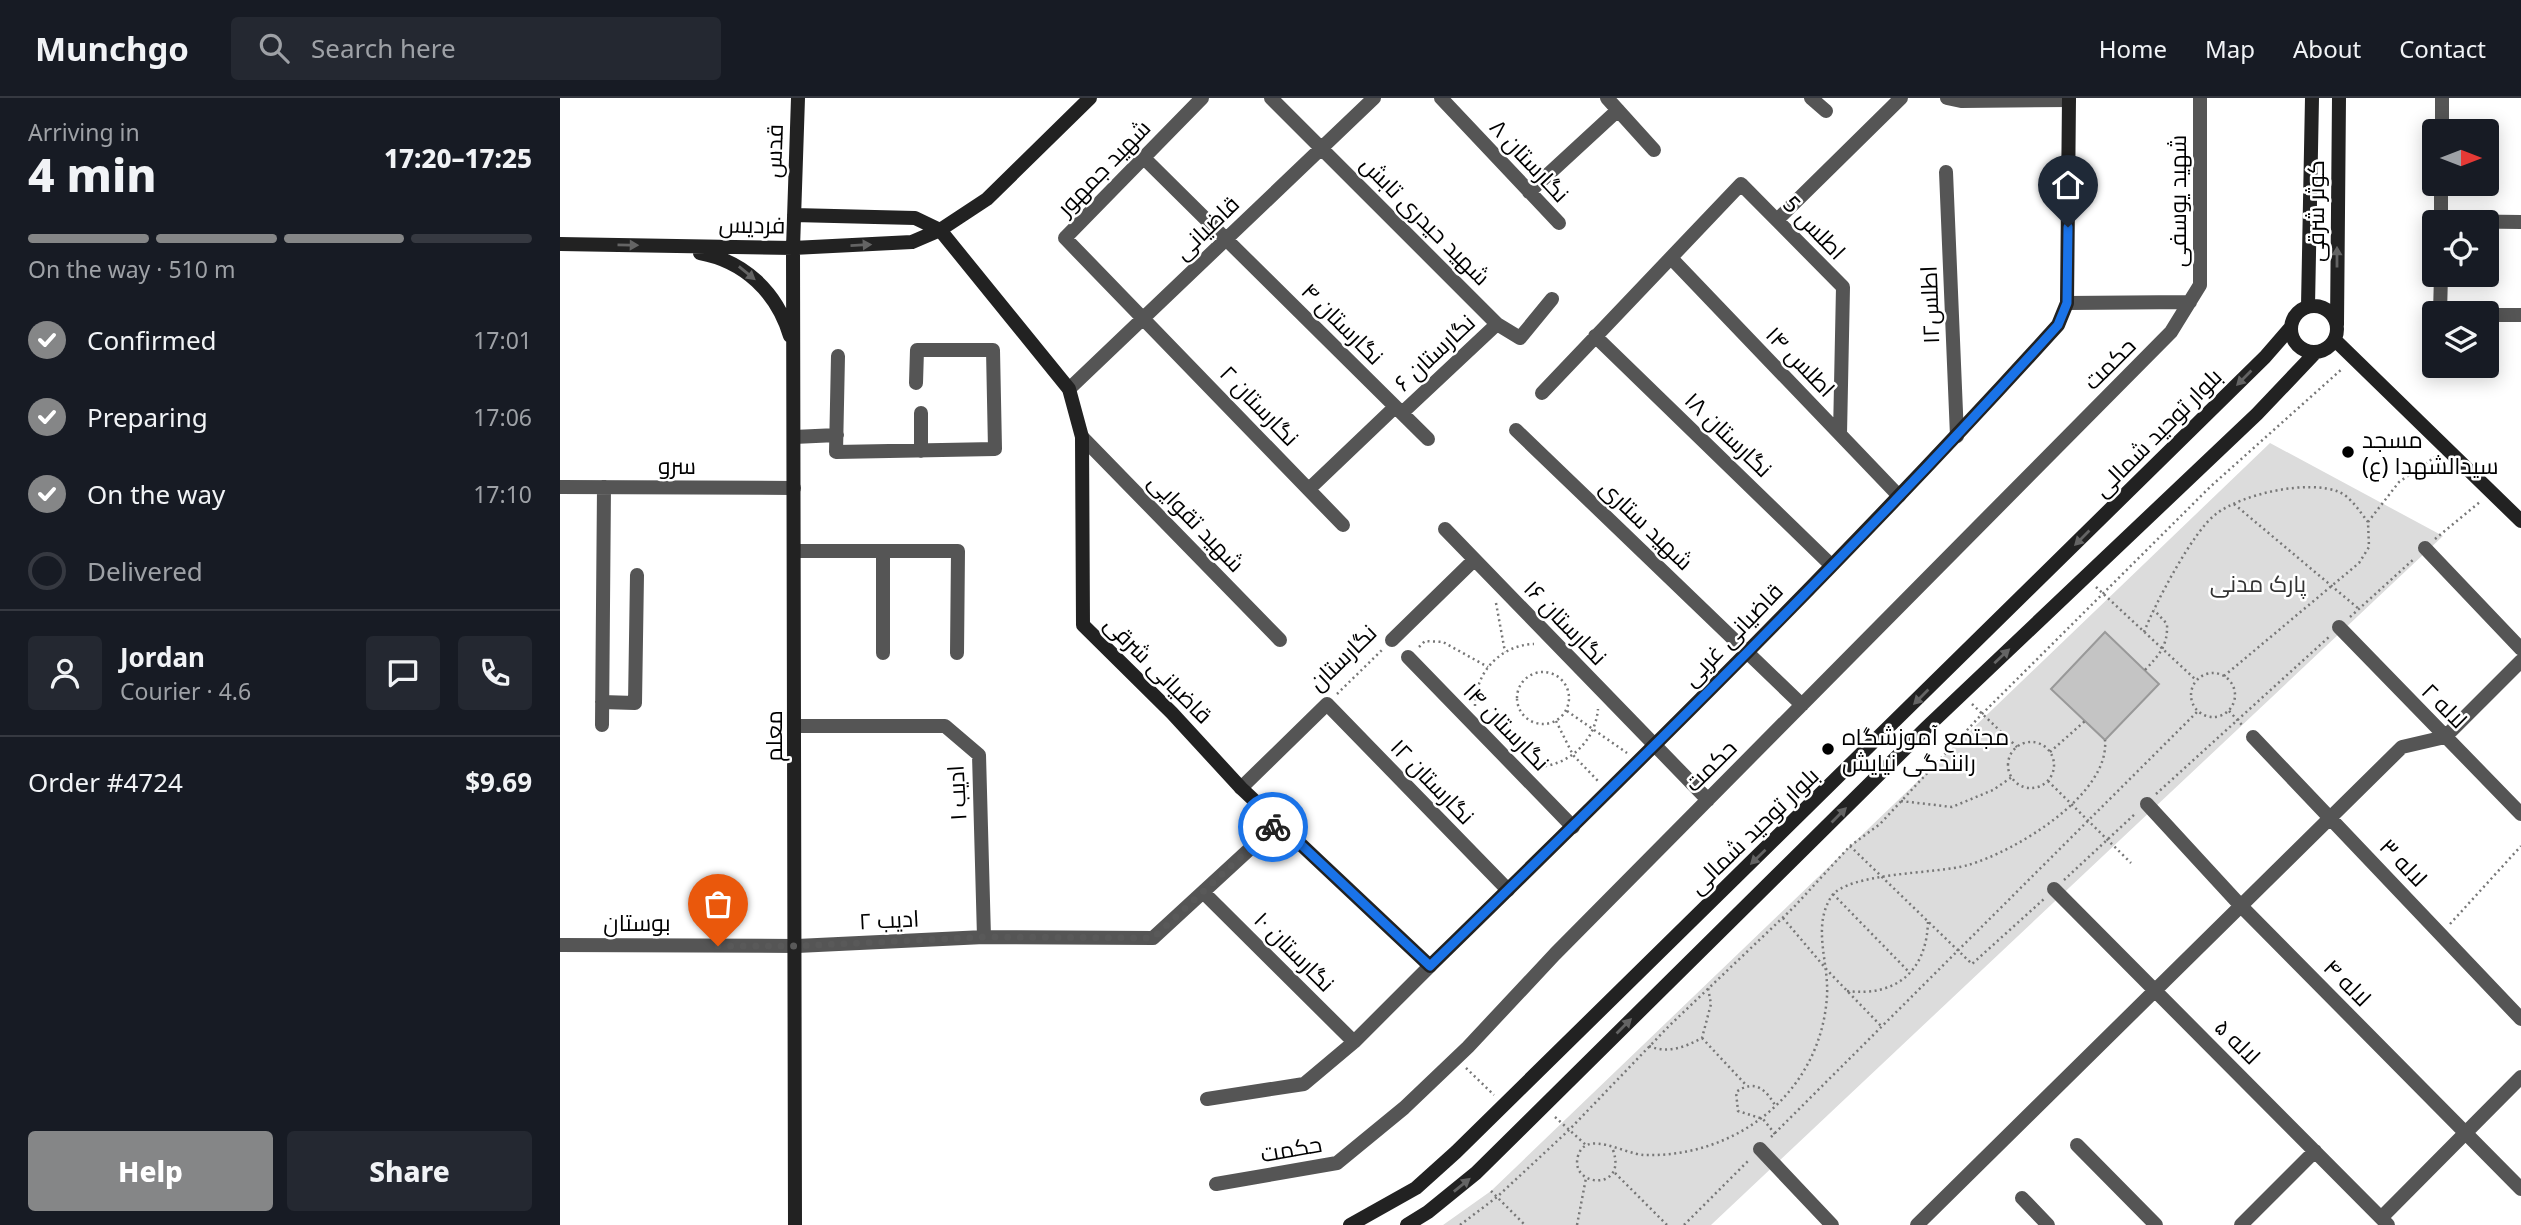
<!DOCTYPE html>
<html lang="en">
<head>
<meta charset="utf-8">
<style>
  body { margin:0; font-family:"Noto Sans",Cairo,sans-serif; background:#242831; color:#f1f3f6; height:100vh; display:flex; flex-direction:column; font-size:26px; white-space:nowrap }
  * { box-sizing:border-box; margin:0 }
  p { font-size:23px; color:#9ea1a6 }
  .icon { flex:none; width:38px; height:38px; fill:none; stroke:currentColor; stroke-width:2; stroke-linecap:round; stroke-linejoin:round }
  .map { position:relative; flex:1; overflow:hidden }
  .drawer { display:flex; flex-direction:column; background:#171b24; width:560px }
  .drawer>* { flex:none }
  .needle { width:46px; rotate:90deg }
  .fabs { position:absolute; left:1862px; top:21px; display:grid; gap:14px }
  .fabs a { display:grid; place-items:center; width:77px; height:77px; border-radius:7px; background:#171b24; box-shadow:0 4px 18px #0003; font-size:35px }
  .pin { position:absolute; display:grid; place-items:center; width:60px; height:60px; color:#fff; margin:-72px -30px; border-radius:50% 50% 50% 0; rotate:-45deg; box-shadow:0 0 7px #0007 }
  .pin .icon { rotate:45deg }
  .courier { position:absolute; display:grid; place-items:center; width:70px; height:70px; margin:-35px; border:5px solid #1a73e8; border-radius:50%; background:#fff; color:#222; box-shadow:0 2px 9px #0007 }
  .headline em { font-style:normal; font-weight:800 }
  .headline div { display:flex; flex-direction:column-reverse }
  .headline { display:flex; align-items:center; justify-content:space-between; height:119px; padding:0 28px }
  h1 { font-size:46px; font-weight:800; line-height:52px }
  .bar { display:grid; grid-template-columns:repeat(4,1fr); gap:10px 7px; align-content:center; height:84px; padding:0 28px }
  .bar i { height:9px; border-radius:5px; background:#363941 }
  .bar .active { background:#858687 }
  .bar p { grid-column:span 4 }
  .line { display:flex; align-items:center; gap:18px; padding:0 28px; border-top:2px solid #363941 }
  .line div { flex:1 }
  .round { display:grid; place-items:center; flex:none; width:74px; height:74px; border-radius:7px; background:#242831 }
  ol { padding:0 28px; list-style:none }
  li { display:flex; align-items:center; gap:21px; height:77px }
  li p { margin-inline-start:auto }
  li .icon { padding:7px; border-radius:50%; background:#858687; color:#fff; stroke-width:4 }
  li:last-child { color:#9ea1a6 }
  li i { width:38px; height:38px; border:4px solid #363941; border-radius:50% }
  .cta { display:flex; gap:14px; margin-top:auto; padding:14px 28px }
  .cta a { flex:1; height:80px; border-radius:7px; background:#858687; color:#fff; font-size:28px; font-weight:800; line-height:80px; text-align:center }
  .cta a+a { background:#242831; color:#f1f3f6 }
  header { display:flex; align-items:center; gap:42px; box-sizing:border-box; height:98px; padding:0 35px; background:#171b24; border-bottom:2px solid #363941 }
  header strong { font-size:33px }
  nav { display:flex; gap:38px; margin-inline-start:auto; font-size:24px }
  .search { width:490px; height:63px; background:#242831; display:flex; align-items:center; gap:18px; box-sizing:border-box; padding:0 24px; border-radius:7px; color:#9ea1a6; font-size:26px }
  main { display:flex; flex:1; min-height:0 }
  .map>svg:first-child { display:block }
  .green { fill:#dcdcdc }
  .building { fill:#c4c4c4; stroke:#999; stroke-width:2 }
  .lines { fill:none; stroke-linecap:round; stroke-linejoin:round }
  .path { stroke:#777; stroke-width:2.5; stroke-dasharray:2 3.5; stroke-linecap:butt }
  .street { stroke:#555; stroke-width:14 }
  .secondary { stroke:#222; stroke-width:14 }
  .oneway { fill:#646464 }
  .done { stroke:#595959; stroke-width:7; stroke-dasharray:0 12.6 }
  .route { stroke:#1a73e8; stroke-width:9 }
  .poi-dot { fill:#000; stroke:#fff; stroke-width:2.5 }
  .labels { text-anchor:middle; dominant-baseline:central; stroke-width:5; stroke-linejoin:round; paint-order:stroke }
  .street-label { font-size:23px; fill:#000; stroke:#fff }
  .poi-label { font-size:23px; fill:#000; stroke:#fff; text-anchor:start }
  .park-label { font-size:23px; fill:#333; stroke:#fff }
</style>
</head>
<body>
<header>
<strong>Munchgo</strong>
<div class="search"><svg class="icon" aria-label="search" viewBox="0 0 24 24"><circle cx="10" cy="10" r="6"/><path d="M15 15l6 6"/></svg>Search here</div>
<nav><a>Home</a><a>Map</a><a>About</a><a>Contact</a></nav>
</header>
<main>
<section class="drawer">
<div class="headline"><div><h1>4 min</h1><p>Arriving in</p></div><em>17:20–17:25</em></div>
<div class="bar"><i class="active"></i><i class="active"></i><i class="active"></i><i></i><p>On the way · 510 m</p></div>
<ol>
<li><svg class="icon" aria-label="check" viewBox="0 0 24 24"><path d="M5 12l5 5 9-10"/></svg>Confirmed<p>17:01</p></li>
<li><svg class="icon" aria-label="check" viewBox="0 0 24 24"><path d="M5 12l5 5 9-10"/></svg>Preparing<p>17:06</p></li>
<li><svg class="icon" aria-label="check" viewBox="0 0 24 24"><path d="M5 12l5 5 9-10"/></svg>On the way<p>17:10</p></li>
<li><i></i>Delivered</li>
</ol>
<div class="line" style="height:126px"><a class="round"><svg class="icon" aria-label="person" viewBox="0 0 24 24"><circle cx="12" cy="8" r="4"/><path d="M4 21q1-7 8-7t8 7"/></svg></a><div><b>Jordan</b><p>Courier · 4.6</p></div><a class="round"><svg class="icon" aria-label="chat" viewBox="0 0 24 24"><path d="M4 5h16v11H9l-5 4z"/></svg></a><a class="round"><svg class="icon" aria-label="phone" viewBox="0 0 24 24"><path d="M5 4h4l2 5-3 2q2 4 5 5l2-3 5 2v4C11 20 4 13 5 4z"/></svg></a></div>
<div class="line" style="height:91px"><div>Order #4724</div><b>$9.69</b></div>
<div class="cta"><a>Help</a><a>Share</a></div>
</section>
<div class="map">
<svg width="1961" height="1127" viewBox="0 0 1961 1127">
  <rect width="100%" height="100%" fill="#fff"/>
  <path class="green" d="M1710 345 1883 438 1151 1127H883L931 1093Z"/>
  <path class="building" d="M1545 534 1599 586 1545 642 1491 591Z"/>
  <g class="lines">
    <path class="path" d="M1674 406 1799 511
      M1808 424 1839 384 1875 359
      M1875 441 1921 403
      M1536 489 1636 582
      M936 505 945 554
      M1790 519 1855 460
      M1584 534C1595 506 1633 433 1656 416 1682 396 1748 381 1779 394 1791 399 1800 414 1808 424L1809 449 1799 465 1664 578
      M859 549 865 543 883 544 928 569
      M1585 572C1599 557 1608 548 1607 526L1594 512
      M957 600a26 26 0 1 1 52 0a26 26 0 1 1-52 0Z
      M1631 597a22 22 0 1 1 44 0a22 22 0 1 1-44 0Z
      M777 596 822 552
      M1412 606 1457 649
      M915 608C915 575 940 547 974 546
      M1007 613 1067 655
      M1669 613 1683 628
      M996 623 1013 657 1038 683
      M1448 667a23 23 0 1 1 46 0a23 23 0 1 1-46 0Z
      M1490 654 1525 623
      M974 669C1008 669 1035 644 1038 611
      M1488 683 1571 765
      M1596 696 1770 538
      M1341 703 1392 709 1433 692 1452 679
      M1290 748 1412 866 1484 801
      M1504 782 1576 715
      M1273 796 1350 875
      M1223 820 1267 872 1322 929
      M1890 826 1961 748
      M1287 893C1336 899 1367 873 1368 823
      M1142 940 1186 987
      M1089 948C1108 956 1125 949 1142 940L1151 906 1148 890
      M906 970 934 997
      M995 1019 1026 1047
      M1215 1036 1203 1021 1178 1013 1176 994C1195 981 1206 991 1216 1009
      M1211 1039 1637 614
      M1053 1052C1068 1094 1009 1089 1018 1058 1026 1031 1064 1056 1084 1057 1177 1060 1261 994 1267 898 1269 864 1252 830 1271 799 1287 774 1378 776 1408 767 1454 754 1550 697 1545 642
      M1055 1075 1107 1127
      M931 1093 965 1127
      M900 1127 937 1099 1009 1032 1110 927 1234 809 1290 748 1320 726 1422 616 1650 389 1783 270
      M1017 1127 1026 1080
      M1124 1127 1189 1062"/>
    <path class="street" d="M642 0 505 140 783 427
      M711 0 937 226 960 240 992 201
      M881 0 999 125
      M1047 0 1094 52
      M1251 0 1266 13
      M1387 0 1401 3 1509 2
      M1882 33V0
      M584 60 868 341
      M1386 74 1397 338
      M969 94 1058 12
      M1217 122 1341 0
      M1881 123 1961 124
      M1881 124V86
      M1111 160 1339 398
      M1507 205 1630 204
      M1880 215 1881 177
      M1927 217H1961
      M1035 238 1271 467
      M278 258 276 354 435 351 433 252H357L356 285
      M509 291 814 0
      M982 295 1181 86 1283 189 1280 336
      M361 315V353
      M842 315 937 226
      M956 332 1242 607
      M234 339 277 337
      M522 339 720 542
      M0 389 234 390
      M749 391 835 309
      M885 431 1148 702
      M1865 450 1961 551
      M234 453H398L397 555
      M1779 529 1961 716
      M832 542 914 462
      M323 555V453
      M848 559 1013 729
      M42 604 75 605 77 477
      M42 627 44 389
      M236 628H385L419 657 424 839
      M1693 639 1961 921
      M681 690 767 606 948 792
      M1587 706 1680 807 1961 1091
      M1494 791 1828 1127
      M643 794 794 944
      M0 847 237 848 424 839 593 840 718 725
      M647 1001 744 986 794 944 870 868
      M1517 1047 1596 1127
      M1200 1051 1272 1127
      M656 1086 777 1065 844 1010 908 949 995 856 1611 234 1640 187V0
      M1462 1100 1488 1127
      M1821 1120 1961 979
      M1357 1127 1842 649 1885 639 1961 563
      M1681 1127 1755 1053"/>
    <path class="secondary" d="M234 117 355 120 380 132 509 291 522 339 523 527 612 615 681 690 870 868C1084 659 1297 449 1498 227L1507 205 1509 0
      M0 146 233 150 352 144 380 132 427 101 530 0
      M140 155C184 163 217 194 230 238
      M1731 231a23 23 0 1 1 46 0a23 23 0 1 1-46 0Z
      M1748 208 1752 0
      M1777 227 1779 0
      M1775 242 1961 423
      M235 1127 233 150 238 0
      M790 1127 856 1090 896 1054 1705 259 1731 229
      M847 1127 868 1114 916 1075 1365 631 1697 316 1755 255"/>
  </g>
  <defs><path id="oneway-solid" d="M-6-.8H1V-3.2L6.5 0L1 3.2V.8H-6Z" transform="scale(1.75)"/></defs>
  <g class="oneway">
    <use href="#oneway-solid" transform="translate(68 147) rotate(1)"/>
    <use href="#oneway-solid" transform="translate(301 147) rotate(-3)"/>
    <use href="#oneway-solid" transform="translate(1777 159) rotate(-90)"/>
    <use href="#oneway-solid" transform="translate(187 175) rotate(39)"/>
    <use href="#oneway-solid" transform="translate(1684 280) rotate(135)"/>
    <use href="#oneway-solid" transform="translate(1522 440) rotate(135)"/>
    <use href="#oneway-solid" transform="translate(1442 558) rotate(-43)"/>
    <use href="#oneway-solid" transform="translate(1361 599) rotate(135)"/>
    <use href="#oneway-solid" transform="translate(1279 717) rotate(-45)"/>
    <use href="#oneway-solid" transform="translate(1198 759) rotate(136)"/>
    <use href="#oneway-solid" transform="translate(1064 928) rotate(-45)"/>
    <use href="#oneway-solid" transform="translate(902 1087) rotate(-39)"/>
  </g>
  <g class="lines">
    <path class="done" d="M158 848H237L424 839 593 840 713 729"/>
    <path class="route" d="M713 729 718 725 870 868C1084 659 1298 449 1498 227L1507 205 1508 129"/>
  </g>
  <g class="poi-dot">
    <circle cx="1788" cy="354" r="7"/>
    <circle cx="1268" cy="651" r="7"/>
  </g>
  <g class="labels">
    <g class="street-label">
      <text transform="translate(213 53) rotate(-88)">قدس</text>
      <text transform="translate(970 62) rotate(47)">نگارستان ۸</text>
      <text transform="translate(543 69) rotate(-46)">شهید جمهور</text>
      <text transform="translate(1617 103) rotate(-90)">شهید یوسفی</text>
      <text transform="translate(1755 113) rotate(-90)">کوثر شرقی</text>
      <text transform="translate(866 122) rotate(45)">شهید حیدری تابش</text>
      <text transform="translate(192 126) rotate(1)">فردیس</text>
      <text transform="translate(646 129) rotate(-44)">قاضیانی</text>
      <text transform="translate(1255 129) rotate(46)">اطلس 5</text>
      <text transform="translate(1369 207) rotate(-92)">اطلس۱۲</text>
      <text transform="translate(783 225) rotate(45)">نگارستان ۴</text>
      <text transform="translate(874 254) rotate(-43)">نگارستان ۶</text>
      <text transform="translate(1241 263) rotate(46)">اطلس ۱۴</text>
      <text transform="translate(1549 265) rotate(-45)">حکمت</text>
      <text transform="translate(700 307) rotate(46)">نگارستان ۲</text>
      <text transform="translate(1597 334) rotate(-45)">بلوار توحید شمالی</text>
      <text transform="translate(1169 336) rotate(44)">نگارستان ۱۸</text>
      <text x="117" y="367">سرو</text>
      <text transform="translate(637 424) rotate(46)">شهید تقوایی</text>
      <text transform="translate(1087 426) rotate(44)">شهید ستاری</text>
      <text transform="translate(1006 524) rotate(46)">نگارستان ۱۶</text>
      <text transform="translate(1172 536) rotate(-46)">قاضیانی غربی</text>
      <text transform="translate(782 559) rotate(-44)">نگارستان</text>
      <text transform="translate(599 571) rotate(45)">قاضیانی شرقی</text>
      <text transform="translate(1885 607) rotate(45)">لاله ۲</text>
      <text transform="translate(947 628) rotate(46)">نگارستان ۱۴</text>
      <text transform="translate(213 638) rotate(-90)">معلم</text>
      <text transform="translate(1150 667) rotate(-45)">حکمت</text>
      <text transform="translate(873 683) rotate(46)">نگارستان ۱۲</text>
      <text transform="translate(396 695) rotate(-93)">ادیب ۱</text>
      <text transform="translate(1193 732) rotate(-44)">بلوار توحید شمالی</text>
      <text transform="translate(1844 764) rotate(46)">لاله ۳</text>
      <text transform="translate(329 821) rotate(-3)">ادیب ۲</text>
      <text x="77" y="824">بوستان</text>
      <text transform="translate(735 853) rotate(45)">نگارستان ۱۰</text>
      <text transform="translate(1788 884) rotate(45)">لاله ۴</text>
      <text transform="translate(1678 943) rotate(45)">لاله ۵</text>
      <text transform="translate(731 1050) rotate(-10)">حکمت</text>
    </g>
    <g class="poi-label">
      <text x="1802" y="341">مسجد<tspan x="1802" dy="26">سیدالشهدا (ع)</tspan></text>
      <text x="1282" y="638">مجتمع آموزشگاه<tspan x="1282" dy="26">رانندگی نیایش</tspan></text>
    </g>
    <g class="park-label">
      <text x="1698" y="485">پارک مدنی</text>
    </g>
  </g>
</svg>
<div class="fabs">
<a><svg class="needle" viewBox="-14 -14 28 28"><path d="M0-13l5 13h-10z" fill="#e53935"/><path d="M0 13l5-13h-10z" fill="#9ea1a6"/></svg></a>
<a><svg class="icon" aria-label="locate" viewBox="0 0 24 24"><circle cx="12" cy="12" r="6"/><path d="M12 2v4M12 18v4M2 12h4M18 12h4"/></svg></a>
<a><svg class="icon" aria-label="layers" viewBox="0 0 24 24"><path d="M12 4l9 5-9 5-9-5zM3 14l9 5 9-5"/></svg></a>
</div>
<div class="pin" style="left:158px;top:848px;background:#ea580c"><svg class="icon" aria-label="bag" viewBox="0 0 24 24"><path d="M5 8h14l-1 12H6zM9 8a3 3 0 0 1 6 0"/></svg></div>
<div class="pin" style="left:1508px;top:129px;background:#1f2937"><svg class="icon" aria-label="home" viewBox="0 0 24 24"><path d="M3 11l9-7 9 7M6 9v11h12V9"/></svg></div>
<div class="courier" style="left:713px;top:729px"><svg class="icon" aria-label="bike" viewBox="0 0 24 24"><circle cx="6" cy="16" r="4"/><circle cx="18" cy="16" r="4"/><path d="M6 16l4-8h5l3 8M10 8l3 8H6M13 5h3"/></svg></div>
</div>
</main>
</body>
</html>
